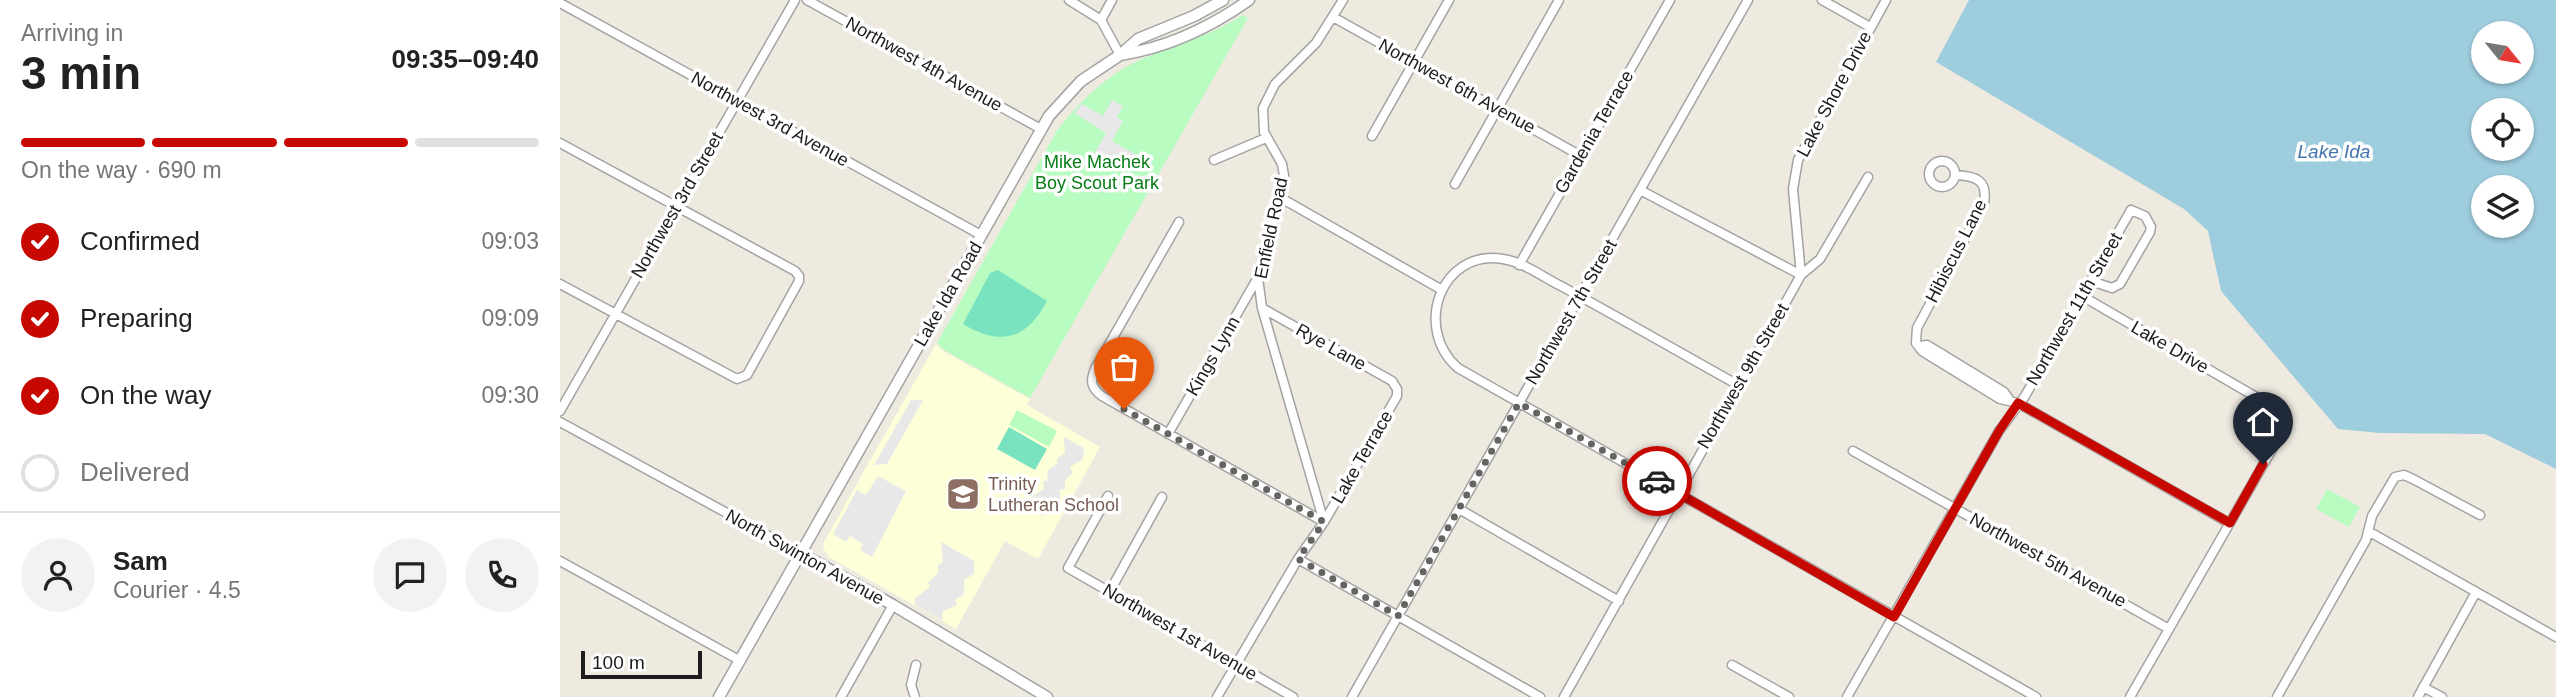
<!DOCTYPE html>
<html lang="en">
<head>
<meta charset="utf-8">
<style>
  body { margin:0; font-family:Arial,sans-serif; background:#f2f2f2; color:#222; height:100vh; display:flex; flex-direction:column; font-size:26px; white-space:nowrap }
  * { box-sizing:border-box; margin:0 }
  p { font-size:23px; color:#767676 }
  .icon { flex:none; width:38px; height:38px; fill:none; stroke:currentColor; stroke-width:2; stroke-linecap:round; stroke-linejoin:round }
  .map { position:relative; flex:1; overflow:hidden }
  .drawer { display:flex; flex-direction:column; background:#fff; width:560px }
  .drawer>* { flex:none }
  .needle { width:46px; rotate:120deg }
  .tools { position:absolute; left:1911px; top:21px; display:grid; gap:14px }
  .tools a { display:grid; place-items:center; width:63px; height:63px; border-radius:50%; background:#fff; box-shadow:0 2px 5px #0004; font-size:35px }
  .scale { position:absolute; left:21px; bottom:18px; width:121px; box-sizing:border-box; padding-left:7px; border:4px solid #1c1c1c; border-top:0; font-size:19px; line-height:24px; white-space:nowrap; color:#1c1c1c; -webkit-text-stroke:5px #fff; paint-order:stroke }
  .pin { position:absolute; display:grid; place-items:center; width:60px; height:60px; color:#fff; margin:-72px -30px; border-radius:50% 50% 50% 0; rotate:-45deg; box-shadow:0 0 7px #0007 }
  .pin .icon { rotate:45deg }
  .courier { position:absolute; display:grid; place-items:center; width:70px; height:70px; margin:-35px; border:5px solid #c70800; border-radius:50%; background:#fff; color:#222; box-shadow:0 2px 9px #0007 }
  .head em { font-style:normal; font-weight:700 }
  .head div { display:flex; flex-direction:column-reverse }
  .head { display:flex; align-items:center; justify-content:space-between; height:119px; padding:0 21px }
  h1 { font-size:46px; font-weight:700; line-height:52px }
  .bar { display:grid; grid-template-columns:repeat(4,1fr); gap:10px 7px; align-content:center; height:84px; padding:0 21px }
  .bar i { height:9px; border-radius:5px; background:#e0e0e0 }
  .bar .selected { background:#c70800 }
  .bar p { grid-column:span 4 }
  .line { display:flex; align-items:center; gap:18px; padding:0 21px; border-top:2px solid #e0e0e0 }
  .line div { flex:1 }
  .round { display:grid; place-items:center; flex:none; width:74px; height:74px; border-radius:37px; background:#f2f2f2 }
  ol { padding:0 21px; list-style:none }
  li { display:flex; align-items:center; gap:21px; height:77px }
  li p { margin-inline-start:auto }
  li .icon { padding:7px; border-radius:50%; background:#c70800; color:#fff; stroke-width:4 }
  li:last-child { color:#767676 }
  li i { width:38px; height:38px; border:4px solid #e0e0e0; border-radius:50% }
  main { display:flex; flex:1; min-height:0 }
  .map>svg:first-child { display:block }
  .education { fill:#fdffd8 }
  .park { fill:#b9fcc1 }
  .pitch { fill:#79e2be }
  .parking { fill:#e8e8e8 }
  .water { fill:#9ecdde; fill-rule:evenodd }
  .lines { fill:none; stroke-linecap:round; stroke-linejoin:round }
  .minor-casing { stroke:#a3a3a3; stroke-width:11 }
  .tertiary-casing { stroke:#a3a3a3; stroke-width:13 }
  .minor { stroke:#fff; stroke-width:8 }
  .tertiary { stroke:#fff; stroke-width:10 }
  .done { stroke:#666461; stroke-width:7; stroke-dasharray:0 12.6 }
  .route { stroke:#c70800; stroke-width:9 }
  .labels { text-anchor:middle; dominant-baseline:central; stroke-width:7; stroke-linejoin:round; paint-order:stroke }
  .street-label { font-size:18px; fill:#1c1c1c; stroke:#fff }
  .park-label { font-size:18px; fill:#067d15; stroke:#fff }
  .education-label { font-size:18px; fill:#785e54; stroke:#fff; text-anchor:start }
  .water-label { font-size:19px; font-style:italic; fill:#4475af; stroke:#fff }
</style>
</head>
<body>
<main>
<section class="drawer">
<div class="head"><div><h1>3 min</h1><p>Arriving in</p></div><em>09:35–09:40</em></div>
<div class="bar"><i class="selected"></i><i class="selected"></i><i class="selected"></i><i></i><p>On the way · 690 m</p></div>
<ol>
<li><svg class="icon" aria-label="check" viewBox="0 0 24 24"><path d="M5 12l5 5 9-10"/></svg>Confirmed<p>09:03</p></li>
<li><svg class="icon" aria-label="check" viewBox="0 0 24 24"><path d="M5 12l5 5 9-10"/></svg>Preparing<p>09:09</p></li>
<li><svg class="icon" aria-label="check" viewBox="0 0 24 24"><path d="M5 12l5 5 9-10"/></svg>On the way<p>09:30</p></li>
<li><i></i>Delivered</li>
</ol>
<div class="line" style="height:126px"><a class="round"><svg class="icon" aria-label="person" viewBox="0 0 24 24"><circle cx="12" cy="8" r="4"/><path d="M4 21q1-7 8-7t8 7"/></svg></a><div><b>Sam</b><p>Courier · 4.5</p></div><a class="round"><svg class="icon" aria-label="chat" viewBox="0 0 24 24"><path d="M4 5h16v11H9l-5 4z"/></svg></a><a class="round"><svg class="icon" aria-label="phone" viewBox="0 0 24 24"><path d="M5 4h4l2 5-3 2q2 4 5 5l2-3 5 2v4C11 20 4 13 5 4z"/></svg></a></div>
</section>
<div class="map">
<svg width="1996" height="697" viewBox="0 0 1996 697">
  <rect width="100%" height="100%" fill="#eeeae0"/>
  <path class="education" d="M376 344 383 351 470 399 467 405 540 447 478 559 445 541 396 629 269 557 263 548 264 542Z"/>
  <path class="park" d="M682 15 688 18 470 398 384 350 377 343 496 132C518 103 544 77 578 61 612 45 650 37 682 15Z
    M457 410 497 431 489 447 449 425Z
    M1767 489 1800 507 1789 527 1756 509Z"/>
  <path class="pitch" d="M438 270 487 301C467 339 441 347 403 324L430 273Z
    M449 427 487 449 475 470 437 449Z"/>
  <path class="parking" d="M552 100 563 106 557 117 563 121 552 141 575 154 564 173 533 156 546 133 514 113 522 104 543 116Z
    M351 400H363L327 464 314 465Z
    M504 437 524 448 523 459 510 467 513 473 505 480V489L500 490V503L482 516 465 506 473 501 472 496 484 489 483 481H487L488 470 498 463 497 459 505 453Z
    M318 476 346 491 312 557 300 550 303 544 290 536 286 542 273 534 297 490 306 495Z
    M381 542 414 561V574L404 580V594L395 600 397 605 382 612 383 621 355 605V598L370 587 368 583 378 573V565L383 562Z"/>
  <path class="water" d="M1409 0H1996V469L1925 434 1820 433 1778 429 1661 291 1648 231 1624 209 1376 62ZM1923 33H1962V72H1923ZM1923 110H1962V149H1923ZM1923 187H1962V226H1923Z"/>
  <g class="lines">
    <defs>
      <path id="minor" d="M247 0 481 129
        M509 0 541 20 560 55
        M1262 0 1310 27
        M0 3 421 235
        M773 17 1021 156
        M541 20 552 0
        M812 136 889 0
        M0 143 235 271 239 276V281L187 375 177 379 0 284
        M654 160 706 138
        M1369 174a13 13 0 1 1 26 0a13 13 0 1 1-26 0Z
        M1395 175C1416 176 1428 180 1424 203L1357 328 1356 343 1362 351 1440 399 1458 403 1669 523
        M895 184 999 0
        M1080 190 1241 275
        M721 198 882 290
        M619 222 535 369C530 381 531 388 542 396L764 522
        M959 265 1110 0
        M1241 275 1233 189 1238 160 1326 0
        M1522 296 1722 412 1726 417V425L1570 697
        M1359 346 1367 345 1444 392 1449 399
        M1178 385C1119 352 1060 318 1001 286 983 277 963 262 943 259 880 249 853 329 898 368L1476 697
        M0 411 235 0
        M0 422 240 553
        M608 434 697 279
        M1293 451 1609 629
        M548 496 508 568 733 697
        M899 509 1059 601
        M764 522 702 308 698 278 707 260 714 217 725 181 722 164 704 132 703 108 715 84 756 43 783 0
        M1808 531 1996 637
        M738 559 980 697
        M0 561 179 660
        M550 591 602 497
        M1172 665 1229 697
        M1863 687 1882 697
        M281 697 333 605
        M355 697 351 685 356 665
        M657 697 738 559 764 522 837 396V389L832 381 702 308
        M792 697 1188 0
        M1004 697 1241 275 1260 259 1308 177
        M1287 697 1439 431 1465 396 1571 210 1585 216 1591 227 1590 232 1560 284 1552 288 1531 281
        M1717 697 1806 540 1812 516 1835 477 1844 475 1853 479 1920 515
        M1858 697 1916 592"/>
      <path id="tertiary" d="M560 55C606 48 651 27 689 0
        M240 553 333 605 487 697
        M159 697 489 116 521 81 560 55 578 39 634 16 663 0"/>
    </defs>
    <use href="#minor" class="minor-casing"/>
    <use href="#tertiary" class="tertiary-casing"/>
    <use href="#minor" class="minor"/>
    <use href="#tertiary" class="tertiary"/>
  </g>
  <g class="lines">
    <path class="done" d="M564 409 764 522 738 559 838 616 959 403 1097 481"/>
    <path class="route" d="M1097 481 1334 617 1439 431 1458 403 1670 523 1703 464"/>
  </g>
  <defs>
    <symbol id="school-square" viewBox="-11 -11 22 22"><rect x="-9" y="-9" width="18" height="18" rx="4" fill="#8d6e63" stroke="#fff"/><path d="M0-5L7-2L0 1L-7-2ZM-4 1L0 2.5L4 1V4Q0 6-4 4Z" fill="#fff"/></symbol>
  </defs>
  <g fill-rule="evenodd">
    <use href="#school-square" x="384" y="475" width="38" height="38"/>
  </g>
  <g class="labels">
    <g class="street-label">
      <text transform="translate(364 64) rotate(29)">Northwest 4th Avenue</text>
      <text transform="translate(897 86) rotate(29)">Northwest 6th Avenue</text>
      <text transform="translate(1274 94) rotate(-62)">Lake Shore Drive</text>
      <text transform="translate(210 119) rotate(29)">Northwest 3rd Avenue</text>
      <text transform="translate(1034 132) rotate(-60)">Gardenia Terrace</text>
      <text transform="translate(117 205) rotate(-60)">Northwest 3rd Street</text>
      <text transform="translate(711 228) rotate(-78)">Enfield Road</text>
      <text transform="translate(1396 251) rotate(-63)">Hibiscus Lane</text>
      <text transform="translate(388 294) rotate(-60)">Lake Ida Road</text>
      <text transform="translate(1514 309) rotate(-60)">Northwest 11th Street</text>
      <text transform="translate(1011 312) rotate(-60)">Northwest 7th Street</text>
      <text transform="translate(771 347) rotate(29)">Rye Lane</text>
      <text transform="translate(1610 347) rotate(30)">Lake Drive</text>
      <text transform="translate(653 356) rotate(-60)">Kings Lynn</text>
      <text transform="translate(1183 376) rotate(-60)">Northwest 9th Street</text>
      <text transform="translate(802 457) rotate(-60)">Lake Terrace</text>
      <text transform="translate(245 557) rotate(29)">North Swinton Avenue</text>
      <text transform="translate(1488 560) rotate(29)">Northwest 5th Avenue</text>
      <text transform="translate(620 632) rotate(30)">Northwest 1st Avenue</text>
    </g>
    <g class="park-label">
      <text x="537" y="162">Mike Machek<tspan x="537" dy="21">Boy Scout Park</tspan></text>
    </g>
    <g class="education-label">
      <text x="428" y="484">Trinity<tspan x="428" dy="21">Lutheran School</tspan></text>
    </g>
    <g class="water-label">
      <text x="1774" y="151">Lake Ida</text>
    </g>
  </g>
</svg>
<div class="tools">
<a><svg class="needle" viewBox="-14 -14 28 28"><path d="M0-13l5 13h-10z" fill="#e53935"/><path d="M0 13l5-13h-10z" fill="#767676"/></svg></a>
<a><svg class="icon" aria-label="locate" viewBox="0 0 24 24"><circle cx="12" cy="12" r="6"/><path d="M12 2v4M12 18v4M2 12h4M18 12h4"/></svg></a>
<a><svg class="icon" aria-label="layers" viewBox="0 0 24 24"><path d="M12 4l9 5-9 5-9-5zM3 14l9 5 9-5"/></svg></a>
</div>
<div class="scale">100 m</div>
<div class="pin" style="left:564px;top:409px;background:#ea580c"><svg class="icon" aria-label="bag" viewBox="0 0 24 24"><path d="M5 8h14l-1 12H6zM9 8a3 3 0 0 1 6 0"/></svg></div>
<div class="pin" style="left:1703px;top:464px;background:#1f2937"><svg class="icon" aria-label="home" viewBox="0 0 24 24"><path d="M3 11l9-7 9 7M6 9v11h12V9"/></svg></div>
<div class="courier" style="left:1097px;top:481px"><svg class="icon" aria-label="car" viewBox="0 0 24 24"><path d="M5 17H2v-5l4-1 3-4h7l3 4 3 1v5h-3M9 17h6M6 11h13"/><circle cx="7" cy="17" r="2"/><circle cx="17" cy="17" r="2"/></svg></div>
</div>
</main>
</body>
</html>
